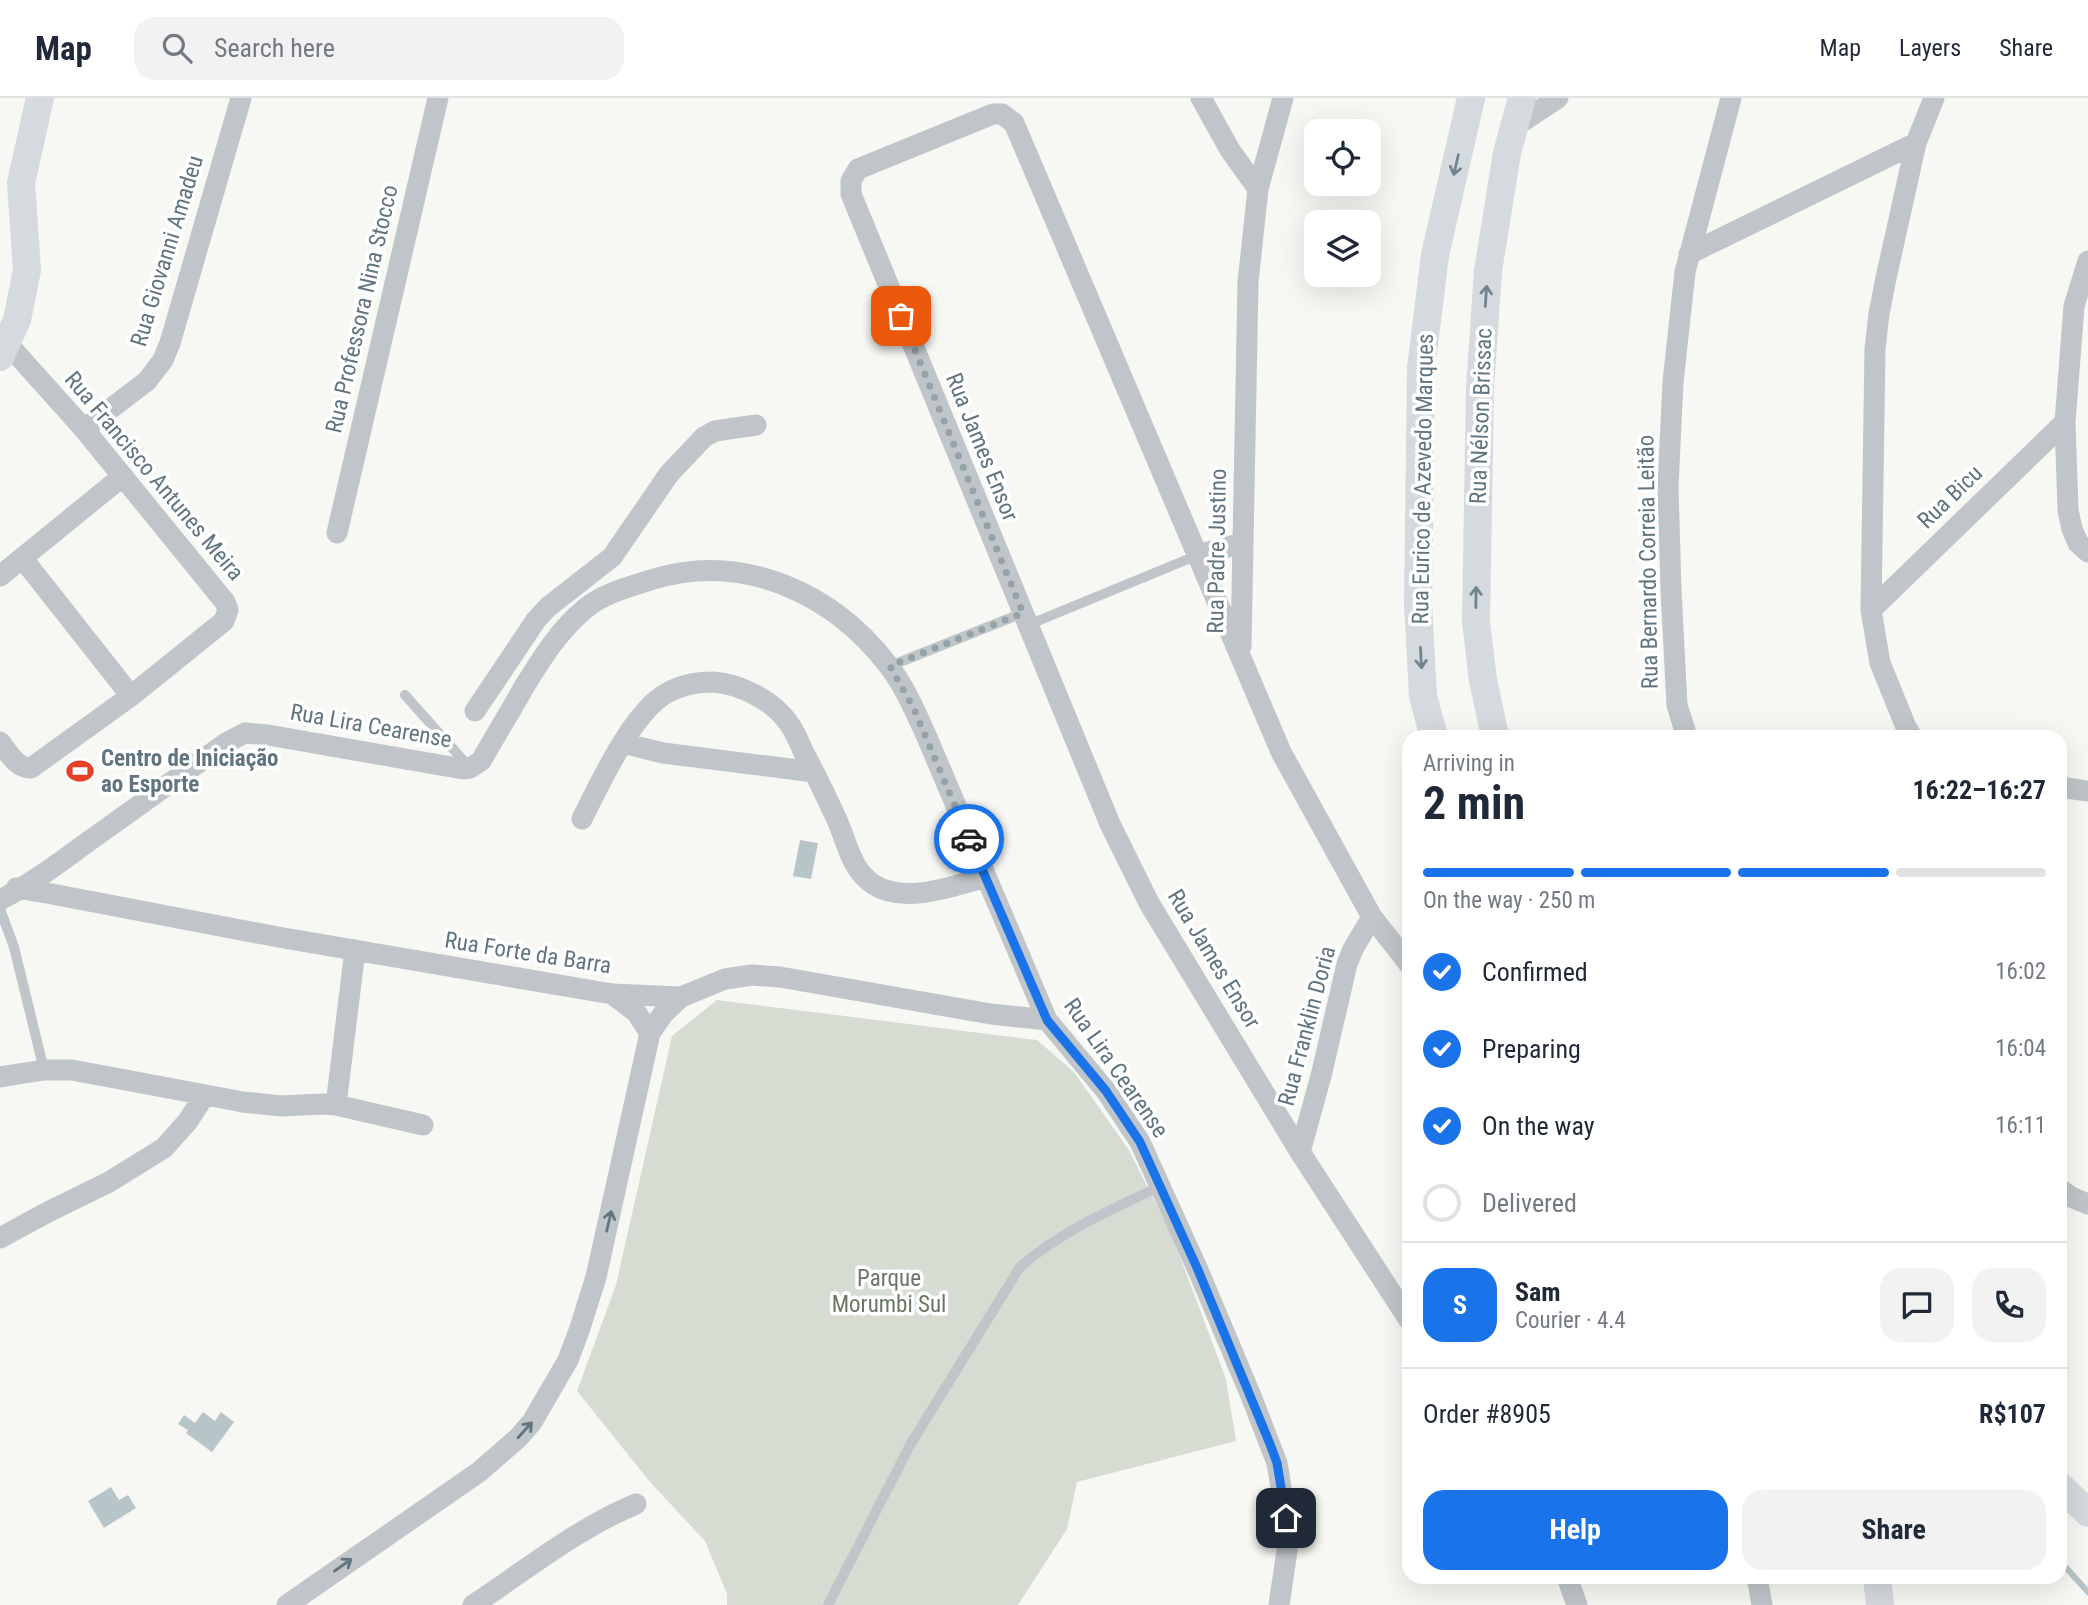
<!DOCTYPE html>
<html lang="en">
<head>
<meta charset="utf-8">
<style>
  body { margin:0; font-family:"Roboto Condensed",sans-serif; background:#f2f2f3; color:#1f2937; height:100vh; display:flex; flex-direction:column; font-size:26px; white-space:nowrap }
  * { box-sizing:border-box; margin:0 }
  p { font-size:23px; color:#747a83 }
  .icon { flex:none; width:38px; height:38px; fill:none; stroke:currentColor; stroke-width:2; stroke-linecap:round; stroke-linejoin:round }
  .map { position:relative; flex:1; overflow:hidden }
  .details { position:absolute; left:1402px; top:632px; width:665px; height:854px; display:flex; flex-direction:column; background:#fff; border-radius:21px; box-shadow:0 7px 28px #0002 }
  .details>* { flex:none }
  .controls { position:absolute; left:1304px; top:21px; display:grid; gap:14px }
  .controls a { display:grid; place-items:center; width:77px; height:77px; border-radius:14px; background:#fff; box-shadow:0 7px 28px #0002; font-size:35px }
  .pin { position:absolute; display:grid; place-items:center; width:60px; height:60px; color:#fff; margin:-30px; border-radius:14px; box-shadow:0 4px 10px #0006 }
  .courier { position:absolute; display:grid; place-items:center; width:70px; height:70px; margin:-35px; border:5px solid #1a73e8; border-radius:50%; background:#fff; color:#222; box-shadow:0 2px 9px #0007 }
  .summary em { font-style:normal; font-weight:700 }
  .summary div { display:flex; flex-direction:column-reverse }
  .summary { display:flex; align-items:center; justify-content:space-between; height:119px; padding:0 21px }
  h1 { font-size:46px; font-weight:700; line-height:52px }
  .bar { display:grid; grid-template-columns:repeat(4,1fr); gap:10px 7px; align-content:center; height:84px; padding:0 21px }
  .bar i { height:9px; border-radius:5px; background:#e0e1e3 }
  .bar .on { background:#1a73e8 }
  .bar p { grid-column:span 4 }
  .line { display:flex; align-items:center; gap:18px; padding:0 21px; border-top:2px solid #e0e1e3 }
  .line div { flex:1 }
  .round { display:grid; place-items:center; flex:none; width:74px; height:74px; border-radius:21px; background:#f2f2f3 }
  ol { padding:0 21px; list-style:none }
  li { display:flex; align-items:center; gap:21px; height:77px }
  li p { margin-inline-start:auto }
  li .icon { padding:7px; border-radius:50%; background:#1a73e8; color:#fff; stroke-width:4 }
  li:last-child { color:#747a83 }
  li i { width:38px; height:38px; border:4px solid #e0e1e3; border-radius:50% }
  .cta { display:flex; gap:14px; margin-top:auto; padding:14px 21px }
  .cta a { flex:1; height:80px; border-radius:21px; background:#1a73e8; color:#fff; font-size:28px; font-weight:700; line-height:80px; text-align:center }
  .cta a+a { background:#f2f2f3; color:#1f2937 }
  header { display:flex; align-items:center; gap:42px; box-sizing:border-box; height:98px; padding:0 35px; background:#fff; border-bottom:2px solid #e0e1e3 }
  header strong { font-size:33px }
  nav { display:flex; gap:38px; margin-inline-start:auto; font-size:24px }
  .search { width:490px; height:63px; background:#f2f2f3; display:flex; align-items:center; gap:18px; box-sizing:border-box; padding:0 24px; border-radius:21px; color:#747a83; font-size:26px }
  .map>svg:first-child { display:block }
  .green { fill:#d7dcd3 }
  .water { fill:#b7c5c8 }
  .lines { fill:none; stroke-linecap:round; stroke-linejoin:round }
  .stream { stroke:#b7c5c8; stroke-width:6 }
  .lane { stroke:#bfc5c8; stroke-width:10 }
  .street { stroke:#bfc5c8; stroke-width:21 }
  .secondary { stroke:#d5dade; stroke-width:28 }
  .oneway { stroke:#72848e }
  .oneway2 { stroke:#617580 }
  .done { stroke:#96a2a9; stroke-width:7; stroke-dasharray:0 12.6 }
  .route { stroke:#1a73e8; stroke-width:9 }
  .labels { text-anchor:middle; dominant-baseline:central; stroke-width:7; stroke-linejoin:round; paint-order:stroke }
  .street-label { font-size:23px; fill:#617580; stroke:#fff }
  .poi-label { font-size:23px; font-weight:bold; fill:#617580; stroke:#fff; text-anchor:start }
  .park-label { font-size:23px; fill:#667860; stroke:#fff }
</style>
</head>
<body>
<header>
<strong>Map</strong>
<div class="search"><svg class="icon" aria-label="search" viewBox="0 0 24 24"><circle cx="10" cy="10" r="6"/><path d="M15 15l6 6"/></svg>Search here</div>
<nav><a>Map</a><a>Layers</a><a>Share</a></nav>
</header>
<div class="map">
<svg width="2088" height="1507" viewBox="0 0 2088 1507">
  <rect width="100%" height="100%" fill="#f7f7f4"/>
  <path class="green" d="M717 902 1037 942 1074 974 1129 1052 1173 1140 1226 1281 1236 1343 1077 1384 1067 1431 1018 1507H727V1496L705 1443 650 1384 577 1293 616 1187 672 938Z"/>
  <path class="water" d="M800 742 818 745 811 781 793 778Z
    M203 1314 215 1323 221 1314 234 1324 212 1354 186 1335 188 1332 178 1326 184 1317 195 1325Z
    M111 1389 119 1402 128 1397 136 1410 104 1430 88 1403Z"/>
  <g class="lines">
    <path class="stream" d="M2060 1463 2088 1494"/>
    <path class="lane" d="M1028 527 1198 457
      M890 568 1023 515
      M405 597 470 670
      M0 811 14 849 44 972
      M828 1507 910 1347 1020 1169C1061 1133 1112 1111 1161 1088"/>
    <path class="street" d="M1201 0 1230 52 1258 91
      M1514 29 1558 0
      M1689 156 1916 45
      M2088 163 2074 208 2065 324 2068 412 2072 431 2078 445 2088 454
      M84 331 147 283 163 262 170 245 241 0
      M337 435 438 0
      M1198 457 1243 445
      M23 461 131 598
      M0 478 123 378
      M1871 512 2065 324
      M1241 549 1248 184 1258 91 1283 0
      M475 613 536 522 548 509 612 459 669 376 704 339 715 333 756 327
      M1687 639 1677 607 1671 492 1668 389 1673 284 1685 174 1731 0
      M1912 639 1906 629 1880 565 1871 512 1875 251 1879 216 1886 180 1916 45 1934 0
      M0 644C9 655 16 670 31 670L131 598 224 523 228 512 225 504 84 331 6 244
      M623 645 663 655 814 674
      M2060 689 2088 693
      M582 721C599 687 633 613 667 595 681 587 698 584 713 584 741 586 774 603 790 627 796 636 800 646 804 655 816 677 827 700 837 722 847 744 851 772 873 786 904 807 953 788 986 779
      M16 790 52 796 278 839 612 896 681 899 725 881 752 877 780 879 991 916 1047 922
      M0 802C37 783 66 759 99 736 141 706 184 675 226 645L245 635 268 637 463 671 470 670 481 663C495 638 510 614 524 589 542 560 559 532 586 510 604 495 632 488 654 481 743 454 833 495 888 567 904 587 915 613 926 637L1047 922 1106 993 1140 1044 1198 1172 1251 1298 1277 1365 1286 1420 1287 1453 1279 1507
      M1409 866 1372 819 1281 654 1014 25 1002 16H993L858 71 851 83V96L1110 726 1149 805 1300 1054 1409 1222
      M612 896 636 914 650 935
      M0 979 44 972H72L243 1004 281 1008 323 1006 336 1007 423 1027
      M336 1007 355 852
      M1300 1054 1321 978 1347 866 1353 851 1372 819
      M2060 1091 2071 1099 2088 1106
      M0 1140 48 1114 109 1084 164 1050 188 1023 204 998
      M1567 1479 1577 1507
      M1757 1479 1762 1507
      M287 1507 479 1374 518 1340 532 1324 568 1262 579 1233 596 1179 650 935 663 916 681 899
      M473 1507C526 1472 578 1430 636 1406"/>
    <path class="secondary" d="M0 259 17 222 27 172 21 85 40 0
      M1434 639 1423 598 1418 506 1421 271 1435 157 1471 0
      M1495 639 1483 582 1476 524 1480 290 1488 173 1507 55 1522 0
      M2060 1388 2088 1415
      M1877 1479 1880 1507"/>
  </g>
  <defs><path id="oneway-shaft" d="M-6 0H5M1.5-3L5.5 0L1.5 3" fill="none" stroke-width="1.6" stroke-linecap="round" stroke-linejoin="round" transform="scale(1.75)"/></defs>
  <g class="oneway">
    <use href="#oneway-shaft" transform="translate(1456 67) rotate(103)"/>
    <use href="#oneway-shaft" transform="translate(1486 198) rotate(-86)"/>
    <use href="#oneway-shaft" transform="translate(1476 499) rotate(-89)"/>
    <use href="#oneway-shaft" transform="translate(1421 560) rotate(87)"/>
  </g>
  <g class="oneway2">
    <use href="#oneway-shaft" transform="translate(609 1123) rotate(-77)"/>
    <use href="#oneway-shaft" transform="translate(525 1332) rotate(-48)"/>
    <use href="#oneway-shaft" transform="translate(343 1467) rotate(-35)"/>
  </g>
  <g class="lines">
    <path class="done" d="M901 218 1023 515 890 568 914 611 969 741"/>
    <path class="route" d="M969 741 1047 922 1106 993 1140 1044 1198 1172 1270 1346 1277 1365 1286 1420"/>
  </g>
  <defs>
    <symbol id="stadium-bare" viewBox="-9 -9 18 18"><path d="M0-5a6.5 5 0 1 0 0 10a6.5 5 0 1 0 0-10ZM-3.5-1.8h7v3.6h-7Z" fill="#e73f24" stroke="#fff" stroke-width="2.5" paint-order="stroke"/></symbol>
  </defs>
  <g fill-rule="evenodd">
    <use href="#stadium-bare" x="61" y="654" width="38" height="38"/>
  </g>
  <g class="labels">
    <g class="street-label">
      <text transform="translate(167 153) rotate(-73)">Rua Giovanni Amadeu</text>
      <text transform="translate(362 211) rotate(-77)">Rua Professora Nina Stocco</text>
      <text transform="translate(1481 318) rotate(-88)">Rua Nélson Brissac</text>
      <text transform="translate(982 349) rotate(68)">Rua James Ensor</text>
      <text transform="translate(154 378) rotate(50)">Rua Francisco Antunes Meira</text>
      <text transform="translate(1423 381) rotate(-89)">Rua Eurico de Azevedo Marques</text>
      <text transform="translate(1950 399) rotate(-44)">Rua Bicu</text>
      <text transform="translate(1217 453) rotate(-89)">Rua Padre Justino</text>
      <text transform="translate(1648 464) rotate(-91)">Rua Bernardo Correia Leitão</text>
      <text transform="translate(371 628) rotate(10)">Rua Lira Cearense</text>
      <text transform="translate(528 855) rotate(9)">Rua Forte da Barra</text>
      <text transform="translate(1214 861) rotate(59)">Rua James Ensor</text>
      <text transform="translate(1307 928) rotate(-75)">Rua Franklin Doria</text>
      <text transform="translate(1116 970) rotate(55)">Rua Lira Cearense</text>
    </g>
    <g class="poi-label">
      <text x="101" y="660">Centro de Iniciação<tspan x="101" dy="26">ao Esporte</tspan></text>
    </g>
    <g class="park-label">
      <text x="889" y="1180">Parque<tspan x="889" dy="26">Morumbi Sul</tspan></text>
    </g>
  </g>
</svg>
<div class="controls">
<a><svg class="icon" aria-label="locate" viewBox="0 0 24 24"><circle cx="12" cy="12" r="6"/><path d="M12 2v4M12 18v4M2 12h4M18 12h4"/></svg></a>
<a><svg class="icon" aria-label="layers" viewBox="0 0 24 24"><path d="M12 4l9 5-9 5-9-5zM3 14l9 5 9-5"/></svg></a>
</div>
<div class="pin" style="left:901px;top:218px;background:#ea580c"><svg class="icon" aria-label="bag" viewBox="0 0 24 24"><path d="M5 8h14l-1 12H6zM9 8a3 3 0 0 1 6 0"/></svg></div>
<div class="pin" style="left:1286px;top:1420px;background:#1f2937"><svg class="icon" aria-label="home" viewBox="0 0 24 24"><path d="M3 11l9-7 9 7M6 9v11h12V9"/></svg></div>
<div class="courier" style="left:969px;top:741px"><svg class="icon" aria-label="car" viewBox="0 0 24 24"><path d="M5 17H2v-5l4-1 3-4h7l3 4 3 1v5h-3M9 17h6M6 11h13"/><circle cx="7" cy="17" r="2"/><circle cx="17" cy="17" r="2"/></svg></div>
<section class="details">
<div class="summary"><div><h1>2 min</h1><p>Arriving in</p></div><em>16:22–16:27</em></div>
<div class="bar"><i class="on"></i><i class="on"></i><i class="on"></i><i></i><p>On the way · 250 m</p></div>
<ol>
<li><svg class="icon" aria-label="check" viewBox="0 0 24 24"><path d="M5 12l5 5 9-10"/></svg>Confirmed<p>16:02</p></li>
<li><svg class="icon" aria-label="check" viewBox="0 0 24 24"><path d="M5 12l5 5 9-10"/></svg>Preparing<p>16:04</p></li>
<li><svg class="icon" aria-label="check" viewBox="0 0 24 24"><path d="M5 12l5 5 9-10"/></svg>On the way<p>16:11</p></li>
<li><i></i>Delivered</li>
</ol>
<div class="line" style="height:126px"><b class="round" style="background:#1a73e8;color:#fff">S</b><div><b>Sam</b><p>Courier · 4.4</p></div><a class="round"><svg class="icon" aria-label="chat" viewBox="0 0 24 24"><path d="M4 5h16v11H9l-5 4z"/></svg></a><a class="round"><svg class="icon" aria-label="phone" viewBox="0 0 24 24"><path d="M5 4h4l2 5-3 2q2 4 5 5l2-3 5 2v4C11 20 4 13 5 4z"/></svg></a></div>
<div class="line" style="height:91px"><div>Order #8905</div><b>R$107</b></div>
<div class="cta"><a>Help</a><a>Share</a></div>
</section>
</div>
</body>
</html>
